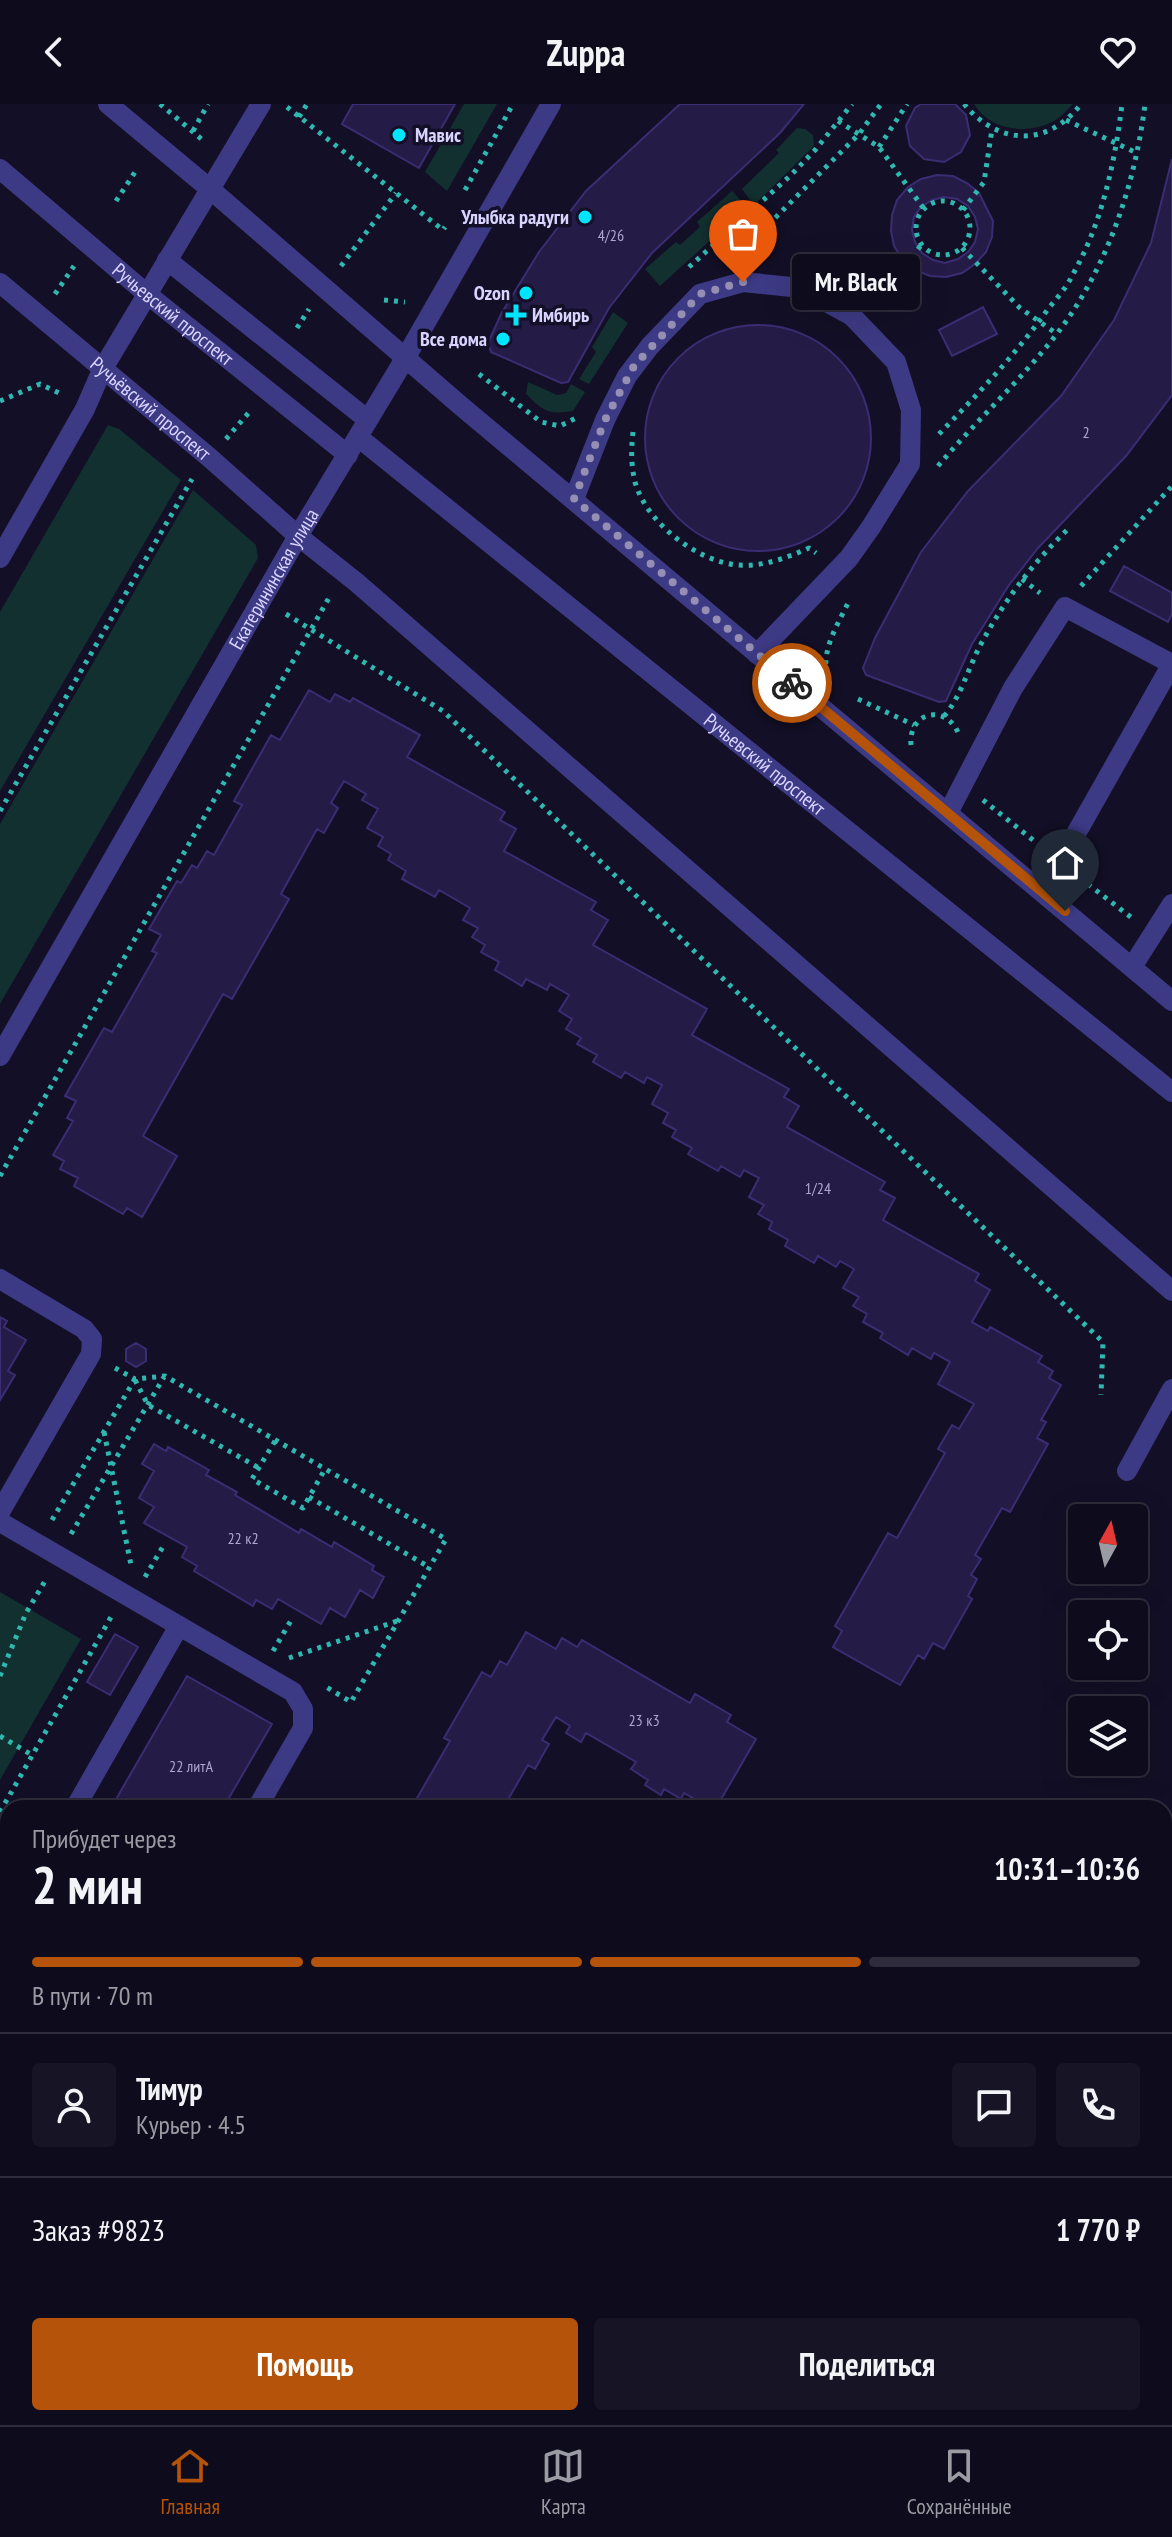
<!DOCTYPE html>
<html lang="ru">
<head>
<meta charset="utf-8">
<style>
  body { margin:0; font-family:"PT Sans Narrow",sans-serif; background:#171425; color:#f1f3f6; height:100vh; display:flex; flex-direction:column; font-size:30px; white-space:nowrap }
  * { box-sizing:border-box; margin:0 }
  p { font-size:26px; color:#9b9ba3 }
  .icon { flex:none; width:44px; height:44px; fill:none; stroke:currentColor; stroke-width:2; stroke-linecap:round; stroke-linejoin:round }
  .map { position:relative; flex:1; overflow:hidden }
  .sheet { position:absolute; left:0px; top:1696px; width:1172px; height:626px; display:flex; flex-direction:column; background:#0e0b1c; border-radius:24px 24px 0 0; box-shadow:0 8px 32px #0002,0 0 0 2px #2e2b3b }
  .sheet>* { flex:none }
  .needle { width:52px; rotate:8deg }
  .fabs { position:absolute; left:1068px; top:1400px; display:grid; gap:16px }
  .fabs a { display:grid; place-items:center; width:80px; height:80px; border-radius:8px; background:#0e0b1c; box-shadow:0 8px 32px #0002,0 0 0 2px #2e2b3b; font-size:40px }
  .pin { position:absolute; display:grid; place-items:center; width:68px; height:68px; color:#fff; margin:-82px -34px; border-radius:50% 50% 50% 0; rotate:-45deg; box-shadow:0 0 8px #0007 }
  .pin .icon { rotate:45deg }
  .courier { position:absolute; display:grid; place-items:center; width:80px; height:80px; margin:-40px; border:6px solid #b45309; border-radius:50%; background:#fff; color:#222; box-shadow:0 2px 10px #0007 }
  .bubble { position:absolute; height:56px; border-radius:8px; background:#0e0b1c; box-shadow:0 8px 32px #0002,0 0 0 2px #2e2b3b; font-size:26px; font-weight:700; line-height:56px; text-align:center }
  .headline em { font-style:normal; font-weight:700 }
  .headline div { display:flex; flex-direction:column-reverse }
  .headline { display:flex; align-items:center; justify-content:space-between; height:136px; padding:0 32px }
  h1 { font-size:52px; font-weight:700; line-height:60px }
  .bar { display:grid; grid-template-columns:repeat(4,1fr); gap:12px 8px; align-content:center; height:96px; padding:0 32px }
  .bar i { height:10px; border-radius:6px; background:#2e2b3b }
  .bar .active { background:#b45309 }
  .bar p { grid-column:span 4 }
  .line { display:flex; align-items:center; gap:20px; padding:0 32px; border-top:2px solid #2e2b3b }
  .line div { flex:1 }
  .round { display:grid; place-items:center; flex:none; width:84px; height:84px; border-radius:8px; background:#171425 }
  .primary-button { display:flex; gap:16px; margin-top:auto; padding:16px 32px }
  .primary-button a { flex:1; height:92px; border-radius:8px; background:#b45309; color:#fff; font-size:32px; font-weight:700; line-height:92px; text-align:center }
  .primary-button a+a { background:#171425; color:#f1f3f6 }
  header { display:flex; justify-content:space-between; align-items:center; height:104px; padding:0 32px; background:#0e0b1c; font-size:36px; font-weight:700 }
  .tabs { display:flex; justify-content:space-around; align-items:center; height:112px; border-top:2px solid #2e2b3b; background:#0e0b1c; font-size:22px; color:#9b9ba3 }
  .tabs a { display:grid; justify-items:center; gap:4px }
  .tabs .active { color:#b45309 }
  .map>svg:first-child { display:block }
  .green { fill:#12302f }
  .building { fill:#241b47; stroke:#3b2d73; stroke-width:2; fill-rule:evenodd }
  .lines { fill:none; stroke-linecap:round; stroke-linejoin:round }
  .path { stroke:#2fb8b0; stroke-width:5; stroke-dasharray:4 6; stroke-linecap:butt }
  .minor { stroke:#3d3a85; stroke-width:20 }
  .done { stroke:#948fb3; stroke-width:8; stroke-dasharray:0 14.4 }
  .route { stroke:#b45309; stroke-width:10 }
  .poi-dot { fill:#00e5ff; stroke:#130f26; stroke-width:3 }
  .labels { text-anchor:middle; dominant-baseline:central; stroke-width:7; stroke-linejoin:round; paint-order:stroke }
  .number-label { font-size:16px; fill:#aca6d1 }
  .poi-label { font-size:20px; font-weight:bold; fill:#d9d4ff; stroke:#130f26; text-anchor:end }
  .street-label { font-size:20px; fill:#d9d4ff; stroke:#130f26 }
</style>
</head>
<body>
<header><svg class="icon" aria-label="back" viewBox="0 0 24 24"><path d="M15 5l-7 7 7 7"/></svg>Zuppa<svg class="icon" aria-label="heart" viewBox="0 0 24 24"><path d="M12 20l-8-8c-3-5 5-10 8-4 3-6 11-1 8 4z"/></svg></header>
<div class="map">
<svg width="1172" height="2321" viewBox="0 0 1172 2321">
  <rect width="100%" height="100%" fill="#130f26"/>
  <path class="green" d="M464 0H497L447 87 425 68Z
    M974 0H1073C1067 6 1061 13 1054 17 1028 31 990 27 974 0Z
    M797 24 805 25 813 31 814 42 754 101 742 85 779 49 776 46Z
    M732 87 747 103 660 182 645 165 676 138 680 141 700 123 697 118Z
    M613 208 628 219 589 280 579 275 596 248 592 243Z
    M528 278 557 291 566 289 571 280 585 288 573 307C548 311 543 307 526 290Z
    M108 321 119 325 181 376 0 687V508Z
    M193 386 256 441 258 454 0 900V720Z
    M0 1488 81 1535 0 1676Z
    M0 2099 8 2104V2204L0 2218Z"/>
  <path class="building" d="M353 0H455L419 64 342 20Z
    M680 0H804L780 29 652 149 609 204 568 278 561 279 491 248 488 239 501 210 539 148 586 87Z
    M921 0H955L966 11 970 31 961 48 944 58 924 55 910 42 906 22 915 4Z
    M1172 55V291L1126 352 1038 444 1009 481 972 540 946 597 939 598 866 571 863 564 875 534 921 448 968 387 1061 292 1114 216 1151 139Z
    M937 71 953 72 967 79 979 89 993 117 992 133 986 148 975 160 962 169 946 173 930 172 915 166 903 156 894 142 891 127 892 111 897 96 908 83 921 75ZM944 93 957 95 968 102 975 113 978 125 975 138 968 148 958 155 945 159 933 156 922 149 915 138 912 126 914 113 921 103 932 96Z
    M983 203 997 230 952 252 939 226Z
    M645 334a113 113 0 1 1 226 0a113 113 0 1 1-226 0Z
    M1124 462 1172 489V510L1168 518 1110 487Z
    M309 586 330 598 335 590 350 598 353 594 420 631 407 653 505 708 500 716 516 725 504 747 596 798 591 806 608 816 593 841 707 905 692 931 789 985 784 993 799 1002 787 1023 885 1078 880 1086 895 1094 883 1116 979 1170 975 1177 990 1186 972 1218 988 1227 990 1223 1042 1252 1038 1258 1053 1267 1049 1274 1061 1281 1041 1316 1046 1318 1037 1334 1048 1340 1010 1408 1002 1404 975 1451 981 1455 971 1471 977 1475 968 1492 972 1495 944 1545 933 1539 924 1555 918 1551 900 1581 833 1543 842 1527 835 1522 888 1429 897 1434 945 1349 938 1345 952 1321 959 1325 974 1300 938 1280 950 1258 934 1249 931 1255 912 1244 908 1251 880 1234 883 1229 863 1218 867 1210 853 1202 859 1193 843 1184 854 1165 840 1157 836 1163 818 1152 814 1159 785 1142 788 1136 769 1125 772 1118 758 1110 764 1101 749 1093 759 1074 744 1066 740 1073 721 1062 718 1067 688 1050 692 1044 672 1033 676 1026 663 1019 668 1009 652 1000 662 981 647 973 644 979 625 968 621 974 593 958 597 951 577 940 581 934 566 925 572 915 559 907 569 891 550 880 547 886 526 875 522 882 495 866 499 858 481 848 485 841 472 833 478 824 463 816 470 804 439 786 435 793 402 775 406 767 388 756 391 750 378 742 383 733 367 724 378 705 362 696 366 690 344 677 331 699 338 704 324 729 317 725 281 790 289 795 232 895 223 890 143 1032 177 1052 142 1113 127 1104 123 1110 74 1082 78 1074 60 1065 64 1057 53 1051 73 1017 67 1014 76 997 65 992 104 924 112 928 157 849 152 847 161 831 149 825 177 777 181 779 192 761 197 764 207 747 214 751 242 701 234 697 271 631 280 636Z
    M0 1213 7 1217 4 1223 26 1236 8 1267 15 1271 0 1296Z
    M136 1239 146 1245V1257L136 1263 126 1257V1245Z
    M154 1340 166 1347 168 1343 209 1366 206 1371 237 1388 235 1391 299 1429 301 1425 332 1443 334 1438 374 1462 372 1466 384 1473 373 1494 360 1486 345 1513 330 1504 321 1520 278 1495 272 1505 256 1496 253 1502 194 1467 197 1462 182 1453 187 1443 144 1419 154 1403 139 1394 154 1367 142 1360Z
    M526 1528 556 1545 562 1534 577 1543 582 1536 690 1599 695 1590 731 1611 727 1618 756 1635 716 1704H710L684 1689 681 1695 664 1685 661 1691 645 1681 648 1676 631 1665 636 1658 586 1629 581 1638 566 1629 570 1622 556 1613 542 1636 549 1640 535 1665 528 1661 503 1704H401L406 1696 413 1701 450 1637 444 1634 482 1568 491 1573 500 1557 507 1561Z
    M115 1530 138 1543 110 1591 87 1578Z
    M187 1572 272 1620 223 1704H111Z
    M596 2314H796L808 2321H595L598 2315Z
    M939 2314H1043L1039 2321H935Z"/>
  <g class="lines">
    <path class="path" d="M160 0 205 38
      M964 0C998 41 1047 44 1081 0
      M287 3 443 126 445 123
      M299 13 307 0
      M1066 16 1137 49
      M838 17 879 43 924 105
      M193 27 208 0
      M879 43 907 0
      M465 86 513 0
      M916 124a27 27 0 1 1 54 0a27 27 0 1 1-54 0Z
      M116 97 137 65
      M963 106 984 78 992 25
      M962 144 1020 204 1057 230
      M740 149 859 30 881 0
      M341 162 396 89
      M689 163 790 72 816 45 852 0
      M55 190 74 162
      M384 196 405 198
      M877 202 921 141
      M297 224 309 205
      M479 270 541 318 560 322 576 314
      M0 297 40 280 61 290
      M633 328C631 346 631 361 635 378 646 418 696 457 737 461 763 463 786 454 809 444L816 449
      M939 330C978 290 1016 250 1048 205 1057 194 1067 183 1073 170 1102 119 1115 58 1122 0
      M226 335 251 306
      M938 362C976 317 1020 277 1056 231 1107 165 1135 81 1145 0
      M1022 475 1040 489
      M1081 482 1172 382
      M286 510 443 607 1103 1238 1101 1291
      M827 570C821 546 839 518 849 497
      M858 595 914 621
      M944 612C961 593 968 564 981 540 1004 497 1032 460 1067 426
      M911 641C908 607 947 599 959 631
      M983 696 1038 740
      M0 707 192 375
      M1080 774 1132 814
      M0 1072 330 492
      M115 1264 135 1275 165 1272 446 1435 351 1598 323 1581
      M135 1276 148 1301 259 1364
      M104 1328 131 1461
      M275 1337 252 1375 303 1404 325 1365
      M309 1393 429 1463
      M52 1416 135 1275
      M71 1430 164 1273
      M145 1473 165 1439
      M273 1547 293 1513
      M289 1554 397 1517
      M0 1572 26 1509 45 1477
      M0 1632 32 1651
      M0 1708 111 1513
      M0 1731H8
      M0 2032 8 2036
      M0 2054 8 2053"/>
    <g class="minor">
      <path d="M108 0 210 85 461 302 1172 897"/>
      <path id="s1" d="M0 65 147 190 348 351"/>
      <path d="M167 156 368 316"/>
      <path id="s2" d="M0 179 210 354 298 432 356 478 1172 1187"/>
      <path id="s3" d="M358 333 1172 988"/>
      <path d="M574 395 605 316 627 272 650 242 700 190 743 178 801 184 852 212 896 258 911 306 910 360 871 423 849 454 757 550"/>
      <path d="M0 454 85 305 102 266 261 0"/>
      <path d="M948 709 1013 584 1065 503 1172 560"/>
      <path d="M1043 788 1172 560"/>
      <path d="M1132 863 1172 800"/>
      <path id="s4" d="M0 952 298 432 406 253 551 0"/>
      <path d="M0 1175 84 1225 92 1235 91 1250 0 1408"/>
      <path d="M1127 1367 1172 1285"/>
      <path d="M0 1418 293 1588 303 1605V1624L257 1704"/>
      <path d="M75 1704 179 1522"/>
      <path d="M0 1834 8 1820"/>
      <path d="M0 1965 8 1969"/>
    </g>
  </g>
  <g class="lines">
    <path class="done" d="M743 178 700 190 634 262 605 316 574 395 792 579"/>
    <path class="route" d="M792 579 1065 807"/>
  </g>
  <g class="poi-dot">
    <circle cx="399" cy="31" r="8"/>
    <circle cx="585" cy="113" r="8"/>
    <circle cx="526" cy="189" r="8"/>
    <path d="M512 199h8v8h8v8h-8v8h-8v-8h-8v-8h8z"/>
    <circle cx="503" cy="235" r="8"/>
  </g>
  <g class="labels">
    <g class="number-label">
      <text x="611" y="131">4/26</text>
      <text x="1086" y="328">2</text>
      <text x="818" y="1084">1/24</text>
      <text x="243" y="1434">22 к2</text>
      <text x="644" y="1616">23 к3</text>
      <text x="191" y="1662">22 литА</text>
    </g>
    <g class="poi-label">
      <text x="415" y="31" text-anchor="start">Мавис</text>
      <text x="569" y="113">Улыбка радуги</text>
      <text x="510" y="189">Ozon</text>
      <text x="532" y="211" text-anchor="start">Имбирь</text>
      <text x="487" y="235">Все дома</text>
    </g>
    <g class="street-label">
      <text stroke="none"><textPath href="#s1" startOffset="226">Ручьевский проспект</textPath></text>
      <text stroke="none"><textPath href="#s2" startOffset="196">Ручьёвский проспект</textPath></text>
      <text stroke="none"><textPath href="#s4" startOffset="550">Екатерининская улица</textPath></text>
      <text stroke="none"><textPath href="#s3" startOffset="522">Ручьевский проспект</textPath></text>
    </g>
  </g>
</svg>
<div class="fabs">
<a><svg class="needle" viewBox="-14 -14 28 28"><path d="M0-13l5 13h-10z" fill="#e53935"/><path d="M0 13l5-13h-10z" fill="#9b9ba3"/></svg></a>
<a><svg class="icon" aria-label="locate" viewBox="0 0 24 24"><circle cx="12" cy="12" r="6"/><path d="M12 2v4M12 18v4M2 12h4M18 12h4"/></svg></a>
<a><svg class="icon" aria-label="layers" viewBox="0 0 24 24"><path d="M12 4l9 5-9 5-9-5zM3 14l9 5 9-5"/></svg></a>
</div>
<div class="pin" style="left:743px;top:178px;background:#ea580c"><svg class="icon" aria-label="bag" viewBox="0 0 24 24"><path d="M5 8h14l-1 12H6zM9 8a3 3 0 0 1 6 0"/></svg></div>
<div class="pin" style="left:1065px;top:807px;background:#1f2937"><svg class="icon" aria-label="home" viewBox="0 0 24 24"><path d="M3 11l9-7 9 7M6 9v11h12V9"/></svg></div>
<div class="courier" style="left:792px;top:579px"><svg class="icon" aria-label="bike" viewBox="0 0 24 24"><circle cx="6" cy="16" r="4"/><circle cx="18" cy="16" r="4"/><path d="M6 16l4-8h5l3 8M10 8l3 8H6M13 5h3"/></svg></div>
<div class="bubble" style="left:792px;top:150px;width:128px">Mr. Black</div>
<section class="sheet">
<div class="headline"><div><h1>2 мин</h1><p>Прибудет через</p></div><em>10:31–10:36</em></div>
<div class="bar"><i class="active"></i><i class="active"></i><i class="active"></i><i></i><p>В пути · 70 m</p></div>
<div class="line" style="height:144px"><a class="round"><svg class="icon" aria-label="person" viewBox="0 0 24 24"><circle cx="12" cy="8" r="4"/><path d="M4 21q1-7 8-7t8 7"/></svg></a><div><b>Тимур</b><p>Курьер · 4.5</p></div><a class="round"><svg class="icon" aria-label="chat" viewBox="0 0 24 24"><path d="M4 5h16v11H9l-5 4z"/></svg></a><a class="round"><svg class="icon" aria-label="phone" viewBox="0 0 24 24"><path d="M5 4h4l2 5-3 2q2 4 5 5l2-3 5 2v4C11 20 4 13 5 4z"/></svg></a></div>
<div class="line" style="height:104px"><div>Заказ #9823</div><b>1 770 ₽</b></div>
<div class="primary-button"><a>Помощь</a><a>Поделиться</a></div>
</section>
</div>
<nav class="tabs">
<a class="active"><svg class="icon" aria-label="home" viewBox="0 0 24 24"><path d="M3 11l9-7 9 7M6 9v11h12V9"/></svg>Главная</a>
<a><svg class="icon" aria-label="map" viewBox="0 0 24 24"><path d="M3 6l6-2 6 2 6-2v14l-6 2-6-2-6 2zM9 4v14M15 6v14"/></svg>Карта</a>
<a><svg class="icon" aria-label="saved" viewBox="0 0 24 24"><path d="M7 4h10v16l-5-4-5 4z"/></svg>Сохранённые</a>
</nav>
</body>
</html>
